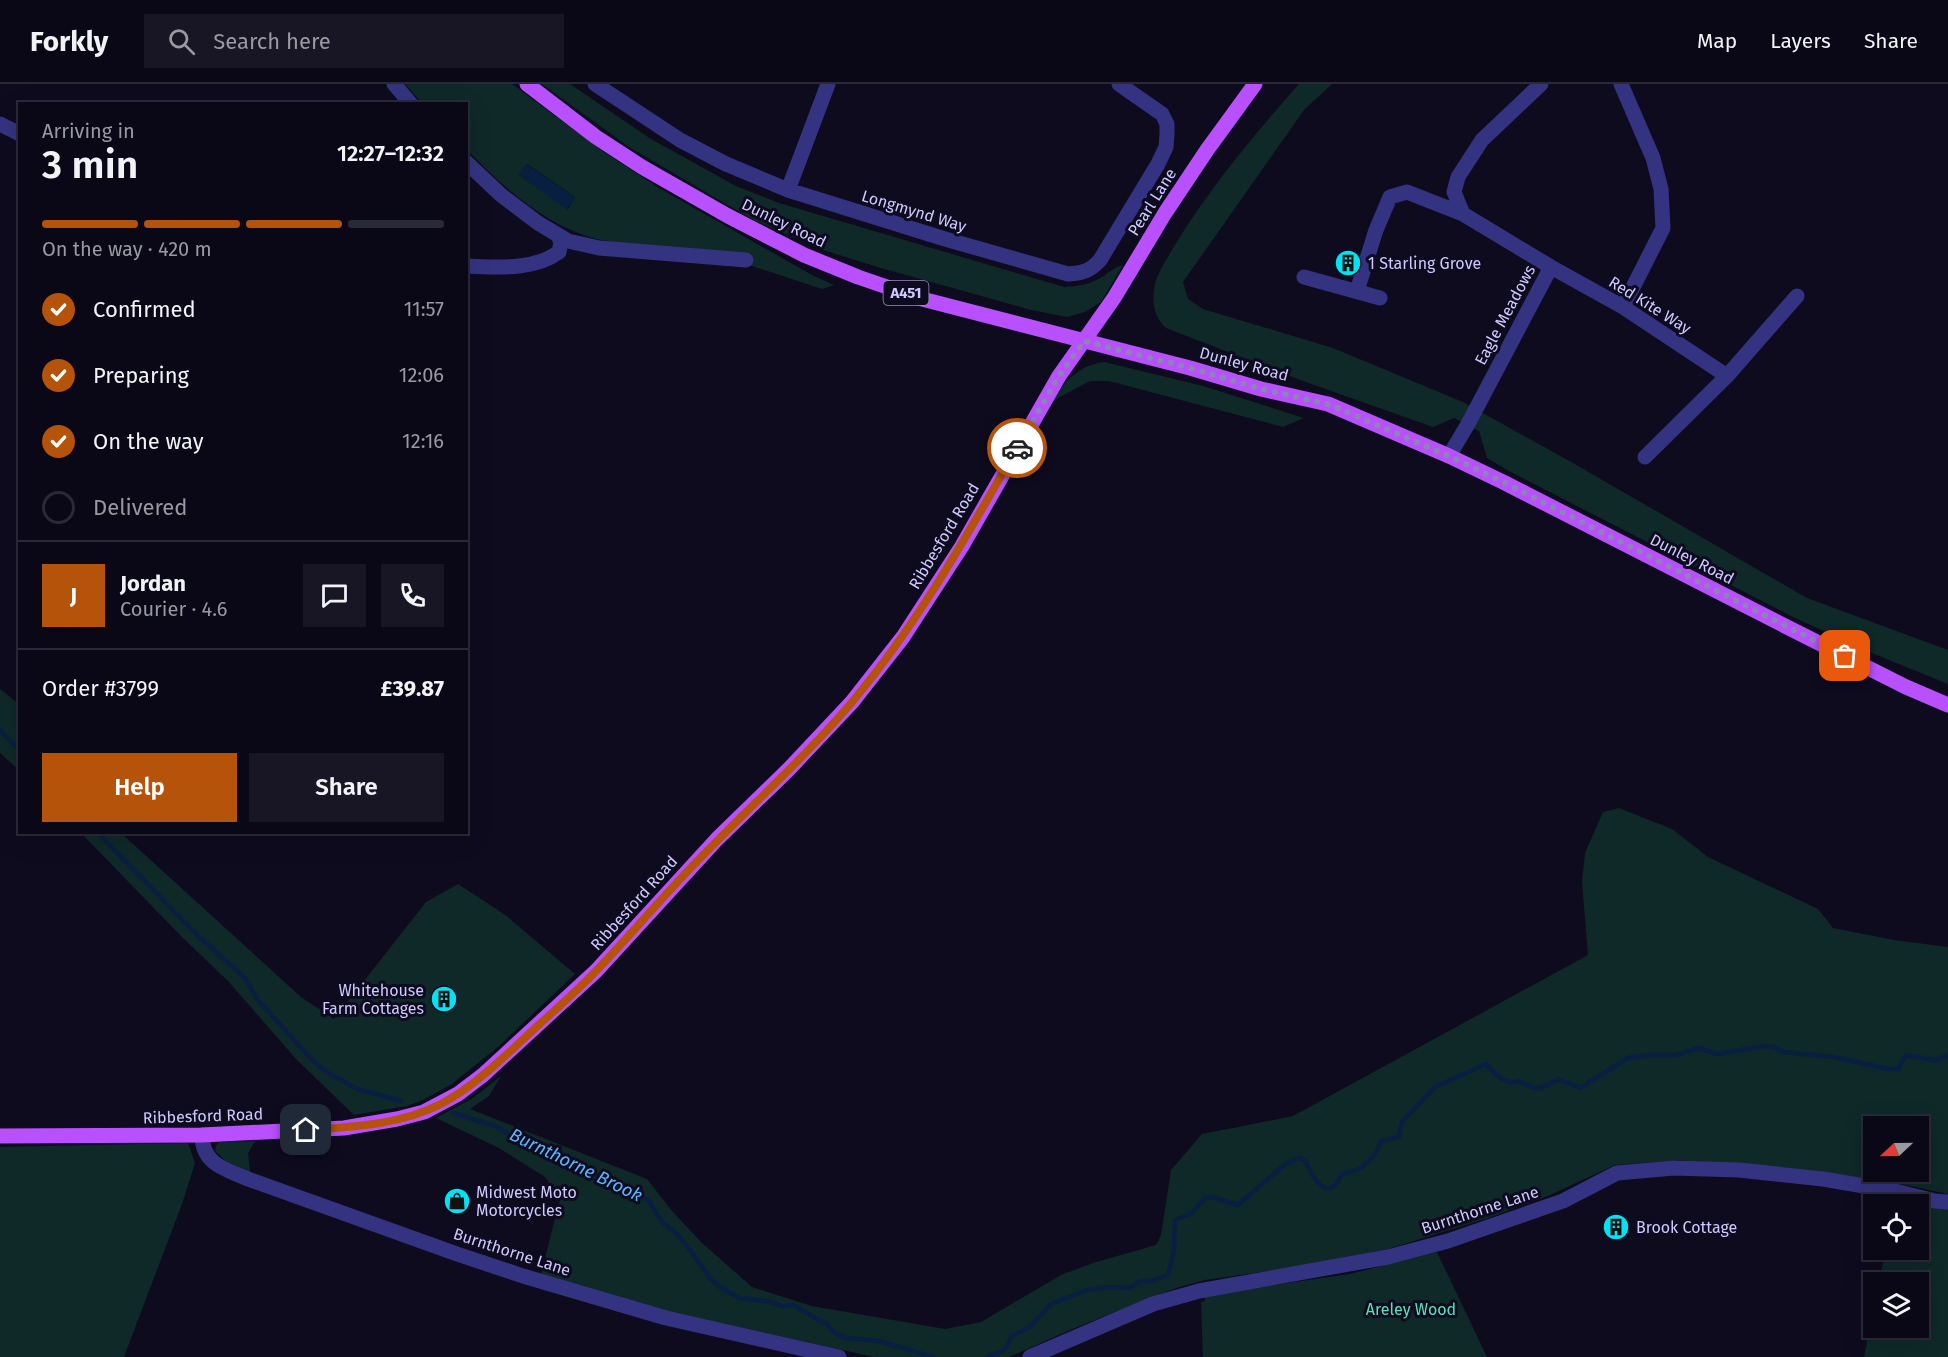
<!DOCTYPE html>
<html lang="en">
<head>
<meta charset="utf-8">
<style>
  body { margin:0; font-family:"Fira Sans",sans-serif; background:#181624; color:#f1f3f6; height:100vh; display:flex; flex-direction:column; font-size:22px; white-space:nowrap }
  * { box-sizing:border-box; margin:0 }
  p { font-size:20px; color:#999aa1 }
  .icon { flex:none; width:33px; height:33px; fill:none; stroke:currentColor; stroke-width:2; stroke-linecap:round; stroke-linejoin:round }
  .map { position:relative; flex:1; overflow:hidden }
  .sheet { position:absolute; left:18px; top:18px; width:450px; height:732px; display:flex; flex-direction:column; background:#0a0817; border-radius:0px; box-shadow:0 6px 24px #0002,0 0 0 2px #2a2936 }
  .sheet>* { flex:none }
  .needle { width:39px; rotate:248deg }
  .fabs { position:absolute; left:1863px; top:1032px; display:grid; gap:12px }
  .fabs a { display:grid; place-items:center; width:66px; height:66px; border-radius:0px; background:#0a0817; box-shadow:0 6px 24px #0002,0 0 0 2px #2a2936; font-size:30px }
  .pin { position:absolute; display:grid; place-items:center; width:51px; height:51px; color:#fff; margin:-26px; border-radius:12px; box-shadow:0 3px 9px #0006 }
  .courier { position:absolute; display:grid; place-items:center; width:60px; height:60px; margin:-30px; border:4px solid #b45309; border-radius:50%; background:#fff; color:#222; box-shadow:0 2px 8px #0007 }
  .head em { font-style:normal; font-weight:600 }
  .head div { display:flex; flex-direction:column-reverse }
  .head { display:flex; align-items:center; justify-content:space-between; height:102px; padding:0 24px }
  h1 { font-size:39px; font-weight:600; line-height:45px }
  .bar { display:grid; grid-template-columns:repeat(4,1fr); gap:9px 6px; align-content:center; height:72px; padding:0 24px }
  .bar i { height:8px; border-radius:4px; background:#2a2936 }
  .bar .selected { background:#b45309 }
  .bar p { grid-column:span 4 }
  .line { display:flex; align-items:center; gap:15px; padding:0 24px; border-top:2px solid #2a2936 }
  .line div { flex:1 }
  .round { display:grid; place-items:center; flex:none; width:63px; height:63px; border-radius:0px; background:#181624 }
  ol { padding:0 24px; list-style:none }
  li { display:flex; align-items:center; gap:18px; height:66px }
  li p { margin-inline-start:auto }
  li .icon { padding:6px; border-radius:50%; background:#b45309; color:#fff; stroke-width:4 }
  li:last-child { color:#999aa1 }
  li i { width:33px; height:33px; border:3px solid #2a2936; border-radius:50% }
  .action { display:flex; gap:12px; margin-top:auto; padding:12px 24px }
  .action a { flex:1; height:69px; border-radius:0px; background:#b45309; color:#fff; font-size:24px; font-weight:600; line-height:69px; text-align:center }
  .action a+a { background:#181624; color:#f1f3f6 }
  header { display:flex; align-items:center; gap:36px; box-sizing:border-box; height:84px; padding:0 30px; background:#0a0817; border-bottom:2px solid #2a2936 }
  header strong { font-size:28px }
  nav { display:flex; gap:33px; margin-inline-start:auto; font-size:21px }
  .search { width:420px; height:54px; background:#181624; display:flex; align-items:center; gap:15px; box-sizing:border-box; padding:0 21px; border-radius:0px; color:#999aa1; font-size:22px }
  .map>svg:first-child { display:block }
  .green { fill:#0e2928; fill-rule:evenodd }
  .water { fill:#081f41 }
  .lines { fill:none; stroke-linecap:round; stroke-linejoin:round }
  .stream { stroke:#081f41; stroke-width:4.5 }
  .minor { stroke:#343381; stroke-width:15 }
  .major { stroke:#b850ff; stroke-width:15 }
  .done { stroke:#8b86b1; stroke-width:6; stroke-dasharray:0 10.8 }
  .route { stroke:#b45309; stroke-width:8 }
  .labels { text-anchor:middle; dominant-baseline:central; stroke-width:6; stroke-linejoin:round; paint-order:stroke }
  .shield { fill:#0e0b1f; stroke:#9490bc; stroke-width:1.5 }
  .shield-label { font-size:15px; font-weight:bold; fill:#cec9ff }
  .street-label { font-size:16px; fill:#cec9ff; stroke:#0e0b1f }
  .poi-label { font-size:16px; fill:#cec9ff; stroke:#0e0b1f; text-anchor:start }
  .park-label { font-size:16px; fill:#4fe5bb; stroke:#0e0b1f }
  .water-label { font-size:18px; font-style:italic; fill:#57b6ff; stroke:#0e0b1f }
</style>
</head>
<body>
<header>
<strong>Forkly</strong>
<div class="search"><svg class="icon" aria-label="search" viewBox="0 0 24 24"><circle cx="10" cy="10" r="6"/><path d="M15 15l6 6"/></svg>Search here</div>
<nav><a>Map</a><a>Layers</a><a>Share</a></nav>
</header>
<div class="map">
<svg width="1948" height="1273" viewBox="0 0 1948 1273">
  <rect width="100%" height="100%" fill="#0e0b1f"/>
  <path class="green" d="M405 0H512L604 68 659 104 812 191 834 201 822 205 749 181 596 155C545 141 503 103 467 66L466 20 422 19ZM527 80 575 113 568 125 519 91Z
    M542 0H570L651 55 736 102 779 119 1064 203C1078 202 1089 201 1102 193 1110 188 1114 183 1123 181L1101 218 1085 228 1067 233 1031 226 881 184 823 166 754 136 726 120 629 63Z
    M1299 0H1332L1304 26 1183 198 1188 215 1203 225 1333 264 1463 318 1573 379 1807 514 1948 566V600L1867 567 1791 532 1509 387 1487 374 1479 347 1454 334 1433 343 1303 297 1166 244C1155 234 1152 221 1154 206 1156 189 1167 175 1175 161 1210 103 1254 51 1299 0Z
    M1104 278 1203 302 1304 334 1283 343 1109 297H1090L1052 317C1065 297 1079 281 1104 278Z
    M0 605 19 620V686L0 669Z
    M1619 724 1672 745 1708 773 1818 825 1833 844 1894 856 1948 863V1110L1906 1101 1681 1076 1615 1081 1550 1111 1491 1133 1388 1165 1303 1182 1205 1196 1176 1204 1077 1243 1009 1273H874L658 1225 541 1190 560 1115 545 1093 499 1064 436 1034 473 1014 501 992 489 1012 470 1025 647 1095 672 1127 702 1159 752 1203 812 1222 945 1245 981 1238 1061 1191 1093 1179 1156 1161 1161 1151 1171 1086 1202 1050 1293 1032 1588 871 1582 798 1585 769 1603 728ZM1874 1042H1918V1088H1874Z
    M81 749H121L301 913 334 935 426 818 458 800 504 830 575 890 499 962 452 1000 423 1016 407 1022 354 1031 297 976 228 897 182 853Z
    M255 1057 248 1069 250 1088 226 1077 215 1067 216 1062 219 1058Z
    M188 1059 195 1079 182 1120 124 1273H0V1063Z
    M1899 1115 1948 1123V1273H1864L1873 1226 1874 1244H1918V1198H1879L1886 1166H1918V1120H1898Z
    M1437 1168 1487 1273H1203L1201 1218 1205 1217V1211L1350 1190Z"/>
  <path class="water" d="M526 80 575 113 567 125 519 91Z"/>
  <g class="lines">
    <path class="stream" d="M0 646 20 667
      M97 748 197 851 245 894 258 916 313 977 328 989 357 1005 401 1017
      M453 1029 495 1042 535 1065 568 1076 573 1082 609 1096 648 1116 662 1138 676 1149 690 1166 710 1194 720 1203 739 1214 767 1217 782 1222 793 1221 828 1241 834 1248 845 1254 879 1257 933 1273
      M987 1273 1004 1266 1012 1252 1030 1243 1051 1220 1087 1206 1110 1203 1130 1204 1140 1197H1151L1168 1191 1174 1167 1175 1136 1192 1129 1205 1114 1212 1113 1238 1121 1284 1081 1299 1074 1305 1077C1314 1095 1327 1121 1342 1090 1363 1086 1374 1076 1381 1057L1399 1053 1402 1038 1435 1003 1486 980C1496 990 1504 1002 1519 997 1539 1008 1539 1006 1558 995L1580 1004 1628 974 1653 971H1676L1699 964 1717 970 1764 962 1774 963 1784 968 1833 973 1889 985H1898L1906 971 1934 976 1948 972"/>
    <path class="minor" d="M394 0 411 20
      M595 0 680 56 726 80 788 106 945 155 1068 190C1083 189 1090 187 1100 176L1158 80 1166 63 1167 50V40L1162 30 1119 0
      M1621 0 1653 74 1661 105 1663 144 1623 223
      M0 40 20 50
      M466 78 501 111 538 139 568 157 599 164 746 176
      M788 106 828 0
      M466 182C497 183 533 187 559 168L561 158 558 152
      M1551 183 1623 223 1727 292
      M1304 193 1380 214
      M1357 207 1376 146 1390 113 1407 108 1463 130
      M1449 372 1468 340 1551 183 1463 130 1454 108 1458 93 1482 56 1541 0
      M1645 373 1727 292 1797 212
      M202 1051C202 1080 225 1085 248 1095L457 1170 523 1192 666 1234 839 1273
      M1030 1273 1153 1220 1199 1207 1388 1173 1448 1157 1563 1117 1617 1089 1674 1084 1739 1086 1823 1095 1899 1108 1935 1117 1948 1118"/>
    <path class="major" d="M527 0 596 53 642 83 728 132 804 171 858 193 922 215 1190 284 1261 305 1328 320 1449 372 1503 398 1785 542 1906 603 1948 621
      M0 1052 202 1051 344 1044 397 1035 424 1028 458 1010 483 991 596 887 717 755 788 686 852 618 903 553 962 462 1059 292 1114 214 1165 129 1207 66 1255 0"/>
  </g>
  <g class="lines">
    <path class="done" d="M1017 364 1059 292 1084 257 1190 284 1261 305 1328 320 1449 372 1503 398 1845 572"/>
    <path class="route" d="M306 1046C351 1043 400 1041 441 1020 475 1002 504 973 532 947 554 927 576 908 596 887 622 860 646 832 672 804 730 740 797 683 853 617 919 538 966 453 1017 364"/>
  </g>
  <defs>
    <symbol id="building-disc" viewBox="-11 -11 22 22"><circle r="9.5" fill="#00e3f4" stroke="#0e0b1f"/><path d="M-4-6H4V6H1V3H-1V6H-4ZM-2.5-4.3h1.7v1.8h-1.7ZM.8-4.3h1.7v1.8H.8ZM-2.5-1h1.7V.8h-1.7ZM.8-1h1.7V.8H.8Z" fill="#111"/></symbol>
    <symbol id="shop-disc" viewBox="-11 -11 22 22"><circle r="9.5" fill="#00e3f4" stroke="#0e0b1f"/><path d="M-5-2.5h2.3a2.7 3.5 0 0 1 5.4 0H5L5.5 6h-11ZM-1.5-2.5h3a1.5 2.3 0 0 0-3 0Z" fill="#111"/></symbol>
  </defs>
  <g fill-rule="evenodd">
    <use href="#building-disc" x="1333" y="164" width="30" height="30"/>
    <use href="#building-disc" x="429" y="900" width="30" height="30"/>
    <use href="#shop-disc" x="442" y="1102" width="30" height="30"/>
    <use href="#building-disc" x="1601" y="1128" width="30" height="30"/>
  </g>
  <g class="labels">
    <rect class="shield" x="883.5" y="197" width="45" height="24" rx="4.5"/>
    <g class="shield-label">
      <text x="906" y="209">A451</text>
    </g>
    <g class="street-label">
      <text transform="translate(1152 118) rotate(-58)">Pearl Lane</text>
      <text transform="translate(914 127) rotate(17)">Longmynd Way</text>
      <text transform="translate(784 139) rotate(26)">Dunley Road</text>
      <text transform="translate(1650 221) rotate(32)">Red Kite Way</text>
      <text transform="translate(1505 231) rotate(-62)">Eagle Meadows</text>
      <text transform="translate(1244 280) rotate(15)">Dunley Road</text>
      <text transform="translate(944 452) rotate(-59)">Ribbesford Road</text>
      <text transform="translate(1692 475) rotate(27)">Dunley Road</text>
      <text transform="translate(634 819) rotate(-48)">Ribbesford Road</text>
      <text transform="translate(203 1032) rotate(-2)">Ribbesford Road</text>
      <text transform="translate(1480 1126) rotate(-18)">Burnthorne Lane</text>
      <text transform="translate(512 1168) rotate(18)">Burnthorne Lane</text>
    </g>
    <g class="poi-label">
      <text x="1368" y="179">1 Starling Grove</text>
      <text x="424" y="906" text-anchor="end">Whitehouse<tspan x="424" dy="18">Farm Cottages</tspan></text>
      <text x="476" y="1108">Midwest Moto<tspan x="476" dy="18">Motorcycles</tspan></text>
      <text x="1636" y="1143">Brook Cottage</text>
    </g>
    <g class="park-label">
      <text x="1411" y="1225">Areley Wood</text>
    </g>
    <g class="water-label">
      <text transform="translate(576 1081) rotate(26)">Burnthorne Brook</text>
    </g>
  </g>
</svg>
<div class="fabs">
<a><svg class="needle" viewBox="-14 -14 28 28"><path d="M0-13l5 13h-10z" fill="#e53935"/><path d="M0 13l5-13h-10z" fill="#999aa1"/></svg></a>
<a><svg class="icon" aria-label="locate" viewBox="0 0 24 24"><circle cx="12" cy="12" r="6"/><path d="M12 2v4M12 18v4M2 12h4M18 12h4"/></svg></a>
<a><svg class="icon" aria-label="layers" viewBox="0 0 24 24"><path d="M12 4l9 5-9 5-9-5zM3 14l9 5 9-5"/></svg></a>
</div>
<div class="pin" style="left:1845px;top:572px;background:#ea580c"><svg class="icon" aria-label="bag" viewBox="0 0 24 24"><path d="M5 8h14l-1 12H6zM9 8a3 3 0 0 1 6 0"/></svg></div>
<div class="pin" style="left:306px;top:1046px;background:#1f2937"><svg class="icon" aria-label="home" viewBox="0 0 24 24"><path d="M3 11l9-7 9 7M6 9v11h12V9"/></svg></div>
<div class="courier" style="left:1017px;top:364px"><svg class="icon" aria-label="car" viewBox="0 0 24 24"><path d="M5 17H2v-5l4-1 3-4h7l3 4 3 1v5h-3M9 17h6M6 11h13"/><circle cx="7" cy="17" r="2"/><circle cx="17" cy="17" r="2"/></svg></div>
<section class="sheet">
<div class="head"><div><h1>3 min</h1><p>Arriving in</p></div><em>12:27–12:32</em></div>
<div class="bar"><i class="selected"></i><i class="selected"></i><i class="selected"></i><i></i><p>On the way · 420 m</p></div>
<ol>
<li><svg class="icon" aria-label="check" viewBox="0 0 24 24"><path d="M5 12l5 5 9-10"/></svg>Confirmed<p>11:57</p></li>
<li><svg class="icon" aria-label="check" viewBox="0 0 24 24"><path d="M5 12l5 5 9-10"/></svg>Preparing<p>12:06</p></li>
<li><svg class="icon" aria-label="check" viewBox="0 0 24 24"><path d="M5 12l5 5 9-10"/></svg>On the way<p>12:16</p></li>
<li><i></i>Delivered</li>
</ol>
<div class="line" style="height:108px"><b class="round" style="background:#b45309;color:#fff">J</b><div><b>Jordan</b><p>Courier · 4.6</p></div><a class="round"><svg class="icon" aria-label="chat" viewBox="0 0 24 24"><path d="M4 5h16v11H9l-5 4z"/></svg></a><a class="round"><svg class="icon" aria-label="phone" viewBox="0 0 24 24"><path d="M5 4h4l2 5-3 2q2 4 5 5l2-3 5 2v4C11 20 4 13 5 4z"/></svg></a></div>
<div class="line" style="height:78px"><div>Order #3799</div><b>£39.87</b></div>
<div class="action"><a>Help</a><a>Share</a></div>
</section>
</div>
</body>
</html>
